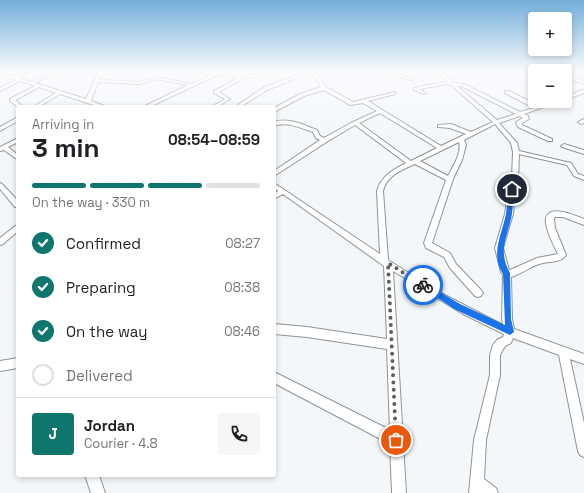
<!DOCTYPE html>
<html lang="en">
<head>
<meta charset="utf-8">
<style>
  body { margin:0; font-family:"Space Grotesk",sans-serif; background:#f6f6f6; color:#202124; height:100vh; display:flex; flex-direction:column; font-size:15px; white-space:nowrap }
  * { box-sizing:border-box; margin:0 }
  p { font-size:13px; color:#757577 }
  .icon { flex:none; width:22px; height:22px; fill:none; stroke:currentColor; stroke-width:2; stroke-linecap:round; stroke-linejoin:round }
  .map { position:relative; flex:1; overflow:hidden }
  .details { position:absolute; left:16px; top:105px; width:260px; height:372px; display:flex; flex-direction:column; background:#fff; border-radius:4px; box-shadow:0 2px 6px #0003 }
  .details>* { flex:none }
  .fabs { position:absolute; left:528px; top:12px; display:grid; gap:8px }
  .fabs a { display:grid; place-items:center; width:44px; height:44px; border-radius:4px; background:#fff; box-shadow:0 2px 6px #0003; font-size:20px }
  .pin { position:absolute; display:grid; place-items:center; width:34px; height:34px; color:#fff; margin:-17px; border:2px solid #fff; border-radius:50%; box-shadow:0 1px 4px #0007 }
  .courier { position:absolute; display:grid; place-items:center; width:40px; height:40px; margin:-20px; border:3px solid #1a73e8; border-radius:50%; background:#fff; color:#222; box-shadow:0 1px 5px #0007 }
  .summary em { font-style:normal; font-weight:800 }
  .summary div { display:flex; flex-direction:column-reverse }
  .summary { display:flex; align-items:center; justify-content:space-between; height:68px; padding:0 16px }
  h1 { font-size:26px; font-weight:800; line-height:30px }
  .bar { display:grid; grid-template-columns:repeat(4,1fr); gap:6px 4px; align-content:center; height:48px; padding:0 16px }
  .bar i { height:5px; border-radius:3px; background:#e0e0e0 }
  .bar .current { background:#0f766e }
  .bar p { grid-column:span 4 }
  .line { display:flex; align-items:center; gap:10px; padding:0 16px; border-top:1px solid #e0e0e0 }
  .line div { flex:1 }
  .round { display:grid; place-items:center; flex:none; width:42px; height:42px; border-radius:4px; background:#f6f6f6 }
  ol { padding:0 16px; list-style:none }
  li { display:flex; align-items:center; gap:12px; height:44px }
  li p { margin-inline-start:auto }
  li .icon { padding:4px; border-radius:50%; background:#0f766e; color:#fff; stroke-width:4 }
  li:last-child { color:#757577 }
  li i { width:22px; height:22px; border:2px solid #e0e0e0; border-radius:50% }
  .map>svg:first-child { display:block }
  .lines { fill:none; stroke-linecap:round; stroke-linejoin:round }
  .minor-casing { stroke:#8f9395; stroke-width:2 }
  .minor { fill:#fff; fill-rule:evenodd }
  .route { fill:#1a73e8 }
  .done { stroke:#5d5f61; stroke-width:4; stroke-dasharray:0 7.2 }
</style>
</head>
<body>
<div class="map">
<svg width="584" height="493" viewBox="0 0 584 493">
  <rect width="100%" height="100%" fill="#f3f7fa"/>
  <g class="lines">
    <defs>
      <path id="minor" d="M25 71H30L18 77 31 82 54 71H59L35 83 86 99 99 71H103L99 80 140 82 156 77 192 84 210 75 195 71 243 76 279 71H290L244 78 219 92 230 99 217 107H211L225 99 214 93V91L238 78 217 75 149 107H143L188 85 156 79 140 84 98 82 91 101 107 107H100L60 94 38 107H33L56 93 39 87 15 100 23 107H18L10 101V99L35 86 20 81 0 91V88L16 80 0 74V72L14 76Z
        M308 71H315L326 87 353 102 395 92V94L368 101 441 146 466 134 450 128 438 127V125L451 124 471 132 493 122 451 85 446 84 420 89 426 93 424 94 414 90V88L421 86 448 82 436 71H440L454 83 464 84 520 112 534 108 505 93V91H509L539 106 554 101H561L524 114 528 116 529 119 522 123V125L552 139V141H548L518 127 516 122 523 118 520 116 499 123 517 143 519 151 571 163 578 174 584 176V180L574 176 567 165 519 154 518 179 515 189 513 214 503 248 509 270H510L537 258 558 254C554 246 544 226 546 218 550 204 576 216 584 219V225L563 217H555L554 219 555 228 566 255C561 263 551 261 543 263 532 265 522 274 511 277L512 319 514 329 584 354V364L570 359 584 423V457L580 455 578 451 559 355 513 338 511 343 505 346 500 355V375L486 440 484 479 496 488 498 493H469L474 440 490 375V355L493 345 497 340 503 337 504 334 463 314 393 271 406 493H392L390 444 274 383V372L390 430 387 349 307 337 274 334V324L307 327 387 339 384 266 283 194 274 199V194L278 191 274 188V183L380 254 377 191C381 176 393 170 406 163L355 125 328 141 274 176V171L320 140 316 138 313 132C300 128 287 121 274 126V122C288 117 304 125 317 130L320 136 324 138 351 123 377 111 363 103 350 105 324 90 304 96 274 112V108L300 94 321 87 312 72 267 90 240 107H235L263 88ZM457 86H461L516 114 497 120ZM380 113 437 148 411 161 359 123ZM495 124 511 143 513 152 512 179 509 189 505 214 495 248 501 272 503 275 502 319 503 325 441 293 388 260 383 191C387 175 402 170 415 164L446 180 424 243 426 248 444 257 450 268 475 296 478 297 481 296 483 293 481 290 456 264 450 253 432 243 453 179 462 160 466 145 464 140ZM459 142C462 153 453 166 448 176L420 161Z
        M376 71 398 74 413 79 411 80 397 76 382 74Z
        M469 71H474L482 75 479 76Z
        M565 74 572 77 584 74V76L576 78 584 81V84L565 77Z
        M535 79V82L531 83 529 82Z
        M582 90H584V93L565 100V97Z
        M529 96 535 97V99L529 98Z
        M18 117V121L0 131V127Z
        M584 119V123L581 124 578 122Z
        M18 138V142L8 147 18 155V160L4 150 0 151V147Z
        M564 144 584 150V154L562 147 561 146Z
        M0 183 2 184 18 201V207H15L0 189Z
        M18 224V231L3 244 0 245V238Z
        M18 358V368L0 371V361Z
        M85 475H99L105 493H91Z"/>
    </defs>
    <use href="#minor" class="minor-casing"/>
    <use href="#minor" class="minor"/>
  </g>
  <linearGradient id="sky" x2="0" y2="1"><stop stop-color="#72afda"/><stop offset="0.51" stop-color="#fafbfd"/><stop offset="1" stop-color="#fafbfd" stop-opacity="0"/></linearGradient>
  <rect width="584" height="140" fill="url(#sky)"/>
  <path class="route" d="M512 187 514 189C513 197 513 206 512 214 508 237 497 250 510 273L511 319 514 332 510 335 454 309 419 285 423 282 425 283 460 304 505 325 503 274C490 255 502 234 506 214 507 206 508 197 509 189Z"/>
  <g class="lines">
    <path class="done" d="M396 440 388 263 423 285"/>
  </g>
</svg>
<div class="fabs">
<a>+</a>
<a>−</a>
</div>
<div class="pin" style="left:396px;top:440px;background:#ea580c"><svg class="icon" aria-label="bag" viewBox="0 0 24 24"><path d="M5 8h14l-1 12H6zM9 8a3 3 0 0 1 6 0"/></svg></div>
<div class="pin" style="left:512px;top:189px;background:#1f2937"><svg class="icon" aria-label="home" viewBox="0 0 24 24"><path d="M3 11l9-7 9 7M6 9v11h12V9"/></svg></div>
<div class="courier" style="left:423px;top:285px"><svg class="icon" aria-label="bike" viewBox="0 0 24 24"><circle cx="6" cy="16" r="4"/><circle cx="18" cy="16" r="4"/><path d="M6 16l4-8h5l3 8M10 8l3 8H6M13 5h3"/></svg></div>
<section class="details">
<div class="summary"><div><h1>3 min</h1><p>Arriving in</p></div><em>08:54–08:59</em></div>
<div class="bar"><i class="current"></i><i class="current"></i><i class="current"></i><i></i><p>On the way · 330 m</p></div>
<ol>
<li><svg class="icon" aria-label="check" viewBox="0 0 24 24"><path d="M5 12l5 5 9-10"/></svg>Confirmed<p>08:27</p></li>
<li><svg class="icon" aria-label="check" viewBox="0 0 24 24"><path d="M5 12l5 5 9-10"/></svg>Preparing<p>08:38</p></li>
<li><svg class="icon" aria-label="check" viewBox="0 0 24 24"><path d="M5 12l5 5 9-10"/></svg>On the way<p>08:46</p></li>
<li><i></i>Delivered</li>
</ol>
<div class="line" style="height:72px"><b class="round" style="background:#0f766e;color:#fff">J</b><div><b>Jordan</b><p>Courier · 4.8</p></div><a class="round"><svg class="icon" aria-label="phone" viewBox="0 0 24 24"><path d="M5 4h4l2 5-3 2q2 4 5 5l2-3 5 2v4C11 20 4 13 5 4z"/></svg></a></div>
</section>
</div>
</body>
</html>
